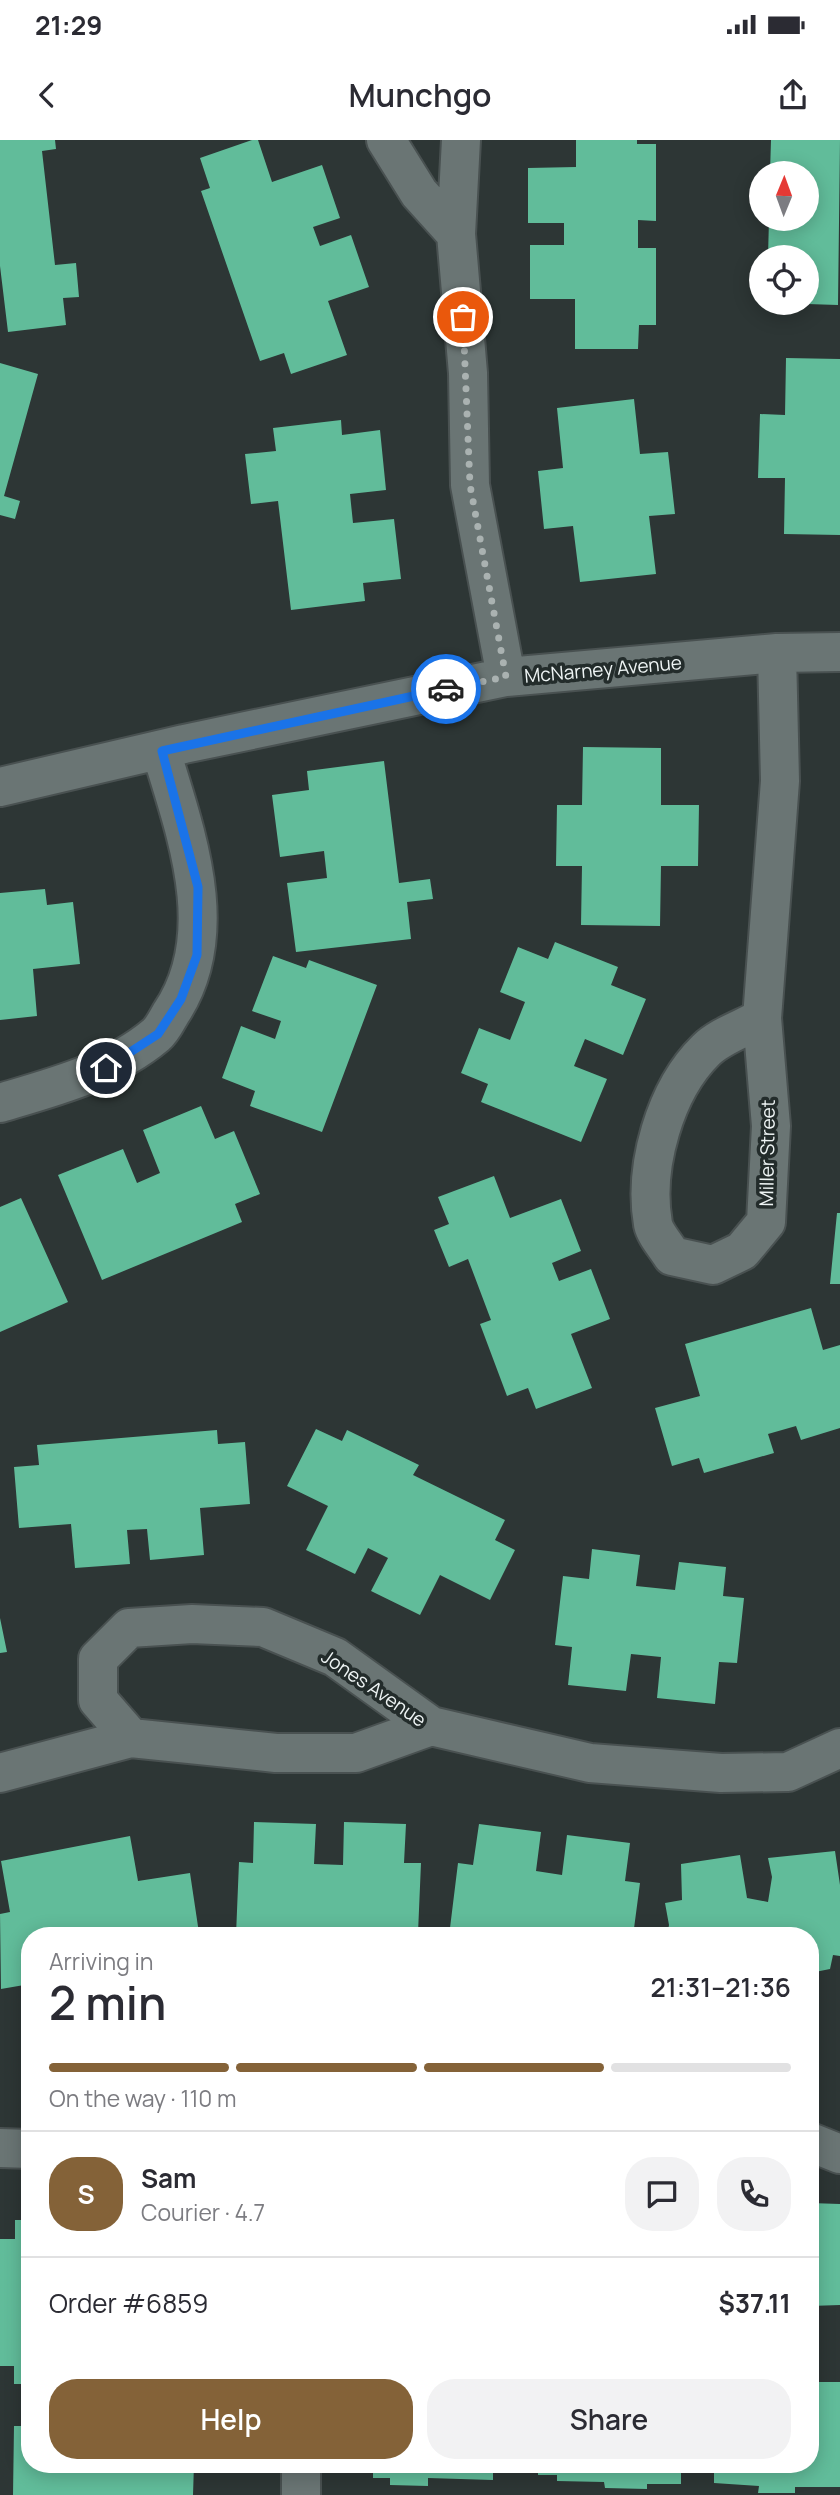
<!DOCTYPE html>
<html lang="en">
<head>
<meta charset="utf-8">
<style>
  body { margin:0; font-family:Manrope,sans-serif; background:#f2f2f3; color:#2b2b33; height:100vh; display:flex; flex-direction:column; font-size:26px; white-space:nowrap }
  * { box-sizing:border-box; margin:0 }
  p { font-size:23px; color:#7c7c81 }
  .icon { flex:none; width:38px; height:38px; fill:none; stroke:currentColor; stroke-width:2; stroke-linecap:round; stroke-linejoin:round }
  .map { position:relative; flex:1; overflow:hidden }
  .sheet { position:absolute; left:21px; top:1787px; width:798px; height:546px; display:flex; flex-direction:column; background:#fff; border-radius:28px; box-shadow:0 4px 18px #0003 }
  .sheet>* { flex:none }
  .needle { width:46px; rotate:1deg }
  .tools { position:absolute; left:749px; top:21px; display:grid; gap:14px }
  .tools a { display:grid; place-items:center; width:70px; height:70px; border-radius:50%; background:#fff; box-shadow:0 4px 18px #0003; font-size:35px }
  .pin { position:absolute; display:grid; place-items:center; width:60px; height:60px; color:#fff; margin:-30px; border:4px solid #fff; border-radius:50%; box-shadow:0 2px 7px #0007 }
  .courier { position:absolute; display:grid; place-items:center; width:70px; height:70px; margin:-35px; border:5px solid #1a73e8; border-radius:50%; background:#fff; color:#222; box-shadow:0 2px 9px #0007 }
  .head em { font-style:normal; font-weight:600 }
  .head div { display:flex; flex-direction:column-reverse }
  .head { display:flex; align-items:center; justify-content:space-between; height:119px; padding:0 28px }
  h1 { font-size:46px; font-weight:600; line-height:52px }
  .bar { display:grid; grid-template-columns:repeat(4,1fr); gap:10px 7px; align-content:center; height:84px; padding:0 28px }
  .bar i { height:9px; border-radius:5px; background:#e1e1e2 }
  .bar .on { background:#846238 }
  .bar p { grid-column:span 4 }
  .line { display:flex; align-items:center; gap:18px; padding:0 28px; border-top:2px solid #e1e1e2 }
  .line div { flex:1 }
  .round { display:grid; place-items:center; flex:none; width:74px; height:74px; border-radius:28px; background:#f2f2f3 }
  .primary-button { display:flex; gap:14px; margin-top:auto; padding:14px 28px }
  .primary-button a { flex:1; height:80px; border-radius:28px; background:#846238; color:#fff; font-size:28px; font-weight:600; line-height:80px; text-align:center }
  .primary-button a+a { background:#f2f2f3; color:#2b2b33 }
  .status { display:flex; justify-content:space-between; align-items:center; height:49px; padding:0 35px; background:#fff; direction:ltr }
  .status svg { height:19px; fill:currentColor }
  header { display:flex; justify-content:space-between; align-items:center; height:91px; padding:0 28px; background:#fff; font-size:32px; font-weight:600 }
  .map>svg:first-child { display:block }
  .building { fill:#61bc9a }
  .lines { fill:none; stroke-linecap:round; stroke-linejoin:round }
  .street-casing { stroke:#495151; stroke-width:42 }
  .street { stroke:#6a7574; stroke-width:38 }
  .done { stroke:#aab2b1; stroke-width:7; stroke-dasharray:0 12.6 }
  .route { stroke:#1a73e8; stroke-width:9 }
  .labels { text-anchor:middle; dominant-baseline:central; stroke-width:7; stroke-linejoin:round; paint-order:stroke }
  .street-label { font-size:19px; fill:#eef4f4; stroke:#232c2b }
</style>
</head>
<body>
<div class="status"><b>21:29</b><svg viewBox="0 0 49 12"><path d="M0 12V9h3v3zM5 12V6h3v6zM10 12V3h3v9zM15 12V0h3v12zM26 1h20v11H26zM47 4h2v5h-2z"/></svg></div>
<header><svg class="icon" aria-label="back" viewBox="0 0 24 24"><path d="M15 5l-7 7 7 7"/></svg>Munchgo<svg class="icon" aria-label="share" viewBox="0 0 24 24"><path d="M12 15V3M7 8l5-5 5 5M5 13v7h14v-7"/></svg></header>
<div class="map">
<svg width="840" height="2355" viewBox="0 0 840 2355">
  <rect width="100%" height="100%" fill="#2d3635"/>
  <path class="building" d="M0 0H55L56 9 42 11 55 125 76 123 79 157 63 158 66 185 8 192 0 126Z
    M252 0H258L272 42 322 25 340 78 313 87 320 106 351 95 369 147 328 161 347 215 291 234 284 213 260 221 201 51 210 48 200 18Z
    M576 0H637V4H656V81L638 80V108H656V185H639L638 209H575V159H530V105H564V83H528V28L576 27Z
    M771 0H840L838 165 807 164V117H768L769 79H807V33H770Z
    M786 218 840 219V395L784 394 785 338H758L760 274 785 275Z
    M0 223 38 234 4 356 20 361 15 379 0 375Z
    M634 259 640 314 668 312 675 374 649 376 656 434 580 442 573 386 544 389 538 331 563 328 557 268Z
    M341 280 342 295 380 290 386 350 350 354 353 383 394 379 401 439 363 443 365 461 291 470 278 361 251 364 245 314 276 311 273 288Z
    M583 607 661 608V665H699L698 726H661L660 786 581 785 582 726H556L557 665H582Z
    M384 621 399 743 430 739 433 759 407 762 411 799 296 812 287 743 327 738 324 711 280 717 272 655 309 650 307 631Z
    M45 749 47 765 73 762 80 824 33 829 37 876 0 880V753Z
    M555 802 618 827 611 845 646 859 623 915 585 899 574 926 607 939 581 1002 481 962 488 944 461 933 479 888 510 900 525 862 500 852 518 807 548 819Z
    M273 816 306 828 309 820 377 845 322 992 250 966 255 951 222 938 241 886 275 899 281 881 252 871Z
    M201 966 215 999 234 991 260 1054 235 1064 242 1082 102 1140 58 1035 123 1009 137 1043 160 1033 143 990Z
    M494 1036 510 1078 561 1059 581 1111 552 1123 559 1141 591 1129 610 1179 571 1194 592 1248 536 1269 528 1248 507 1256 480 1184 491 1180 468 1119 449 1127 434 1090 449 1084 438 1057Z
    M21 1058 68 1162 0 1192V1067Z
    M837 1073H840V1144H830Z
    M811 1168 823 1210 840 1205V1288L801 1300 796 1286 768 1294 774 1313 704 1333 699 1318 672 1326 655 1268 700 1256 685 1204Z
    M316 1289 342 1301 347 1290 419 1325 413 1335 505 1380 495 1400 515 1410 490 1460 440 1435 420 1475 371 1451 388 1418 368 1408 355 1434 306 1410 328 1366 287 1346Z
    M217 1290 218 1304 245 1302 250 1364 200 1368 204 1415 150 1420 147 1389 127 1390 130 1424 75 1428 71 1384 19 1388 14 1327 39 1325 37 1305Z
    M592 1409 640 1415 636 1446 675 1450 679 1422 726 1427 723 1456 744 1458 737 1523 719 1522 715 1564 657 1558 661 1517 631 1514 626 1551 568 1545 572 1507 555 1505 563 1436 589 1439Z
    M0 1478 7 1512 0 1513Z
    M254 1682 316 1684 314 1724 343 1725 344 1682 406 1684 404 1723H421L418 1793 350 1796V1792L309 1790V1796L236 1795 239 1722 253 1723Z
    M479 1684 541 1692 536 1731 562 1735 567 1695 630 1703 625 1741 640 1743 633 1796H449L458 1723 473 1725Z
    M130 1696 138 1741 190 1733 199 1793 182 1796H30V1844L1 1849 0 1774 10 1772 1 1721Z
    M835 1711 840 1745V1816L833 1815 830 1829 810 1833V1796H667L669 1785 665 1763 682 1760 681 1724 740 1715 747 1758 768 1762 772 1737 768 1718Z
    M810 2063 840 2064V2165L810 2166Z
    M15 2080H30V2244H14V2226H0V2099H15Z
    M810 2242H840V2347H795V2353H758L759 2346 714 2343V2324H810Z
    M21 2277H30V2324H194L193 2355H13L14 2286H21Z
    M373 2324H493V2340L428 2338V2346L390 2345V2338H373Z
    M538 2324H681V2344H647V2349L605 2348 604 2342 557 2341V2335H538Z"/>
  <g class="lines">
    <defs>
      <path id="street" d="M386 0 419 53 456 94
        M461 0 456 94 468 233 470 345 506 537
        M0 647 184 604 506 537 777 513 840 512
        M762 878 771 986 766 1082 742 1111 713 1125 672 1116C666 1106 655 1094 653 1084 643 1027 665 950 706 910 720 896 745 888 762 878L780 641 777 513
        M0 963C54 947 112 932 156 895 162 890 167 880 171 873 224 794 186 694 161 611
        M131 1598 276 1613H356L431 1586
        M0 1633 131 1598 98 1560V1519L129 1488 192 1484 263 1487 335 1517 431 1586 590 1623 721 1633 788 1632 840 1608
        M810 2002 840 2014
        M0 2008 30 2009
        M301 2355V2324"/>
    </defs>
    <use href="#street" class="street-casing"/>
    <use href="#street" class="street"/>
  </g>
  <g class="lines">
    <path class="done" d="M446 549 506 537 470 345 463 177"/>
    <path class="route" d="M106 928 158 894 181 859 197 815 198 747 162 611 446 549"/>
  </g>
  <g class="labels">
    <g class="street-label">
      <text transform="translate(603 529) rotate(-5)">McNarney Avenue</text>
      <text transform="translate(767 1013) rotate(-89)">Miller Street</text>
      <text transform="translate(374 1548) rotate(34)">Jones Avenue</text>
    </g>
  </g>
</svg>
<div class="tools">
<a><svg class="needle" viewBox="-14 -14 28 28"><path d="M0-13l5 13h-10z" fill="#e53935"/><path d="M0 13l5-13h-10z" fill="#7c7c81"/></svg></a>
<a><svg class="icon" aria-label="locate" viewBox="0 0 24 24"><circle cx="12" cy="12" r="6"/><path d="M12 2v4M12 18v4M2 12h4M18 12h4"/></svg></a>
</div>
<div class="pin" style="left:463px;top:177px;background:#ea580c"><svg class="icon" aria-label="bag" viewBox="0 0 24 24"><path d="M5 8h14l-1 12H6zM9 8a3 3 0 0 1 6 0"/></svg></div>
<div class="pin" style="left:106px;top:928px;background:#1f2937"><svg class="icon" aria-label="home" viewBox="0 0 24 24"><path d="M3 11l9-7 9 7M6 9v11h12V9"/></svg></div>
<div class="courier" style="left:446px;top:549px"><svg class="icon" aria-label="car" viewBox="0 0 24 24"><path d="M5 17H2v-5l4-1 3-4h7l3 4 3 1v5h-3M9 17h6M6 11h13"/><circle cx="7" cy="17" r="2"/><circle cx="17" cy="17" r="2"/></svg></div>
<section class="sheet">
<div class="head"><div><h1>2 min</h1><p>Arriving in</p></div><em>21:31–21:36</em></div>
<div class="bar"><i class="on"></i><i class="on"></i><i class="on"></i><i></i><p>On the way · 110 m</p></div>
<div class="line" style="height:126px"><b class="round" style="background:#846238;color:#fff">S</b><div><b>Sam</b><p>Courier · 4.7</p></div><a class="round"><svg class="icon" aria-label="chat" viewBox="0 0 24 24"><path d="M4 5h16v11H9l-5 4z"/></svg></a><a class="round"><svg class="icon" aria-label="phone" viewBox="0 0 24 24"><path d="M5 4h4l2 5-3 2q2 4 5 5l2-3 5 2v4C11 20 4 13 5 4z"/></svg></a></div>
<div class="line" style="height:91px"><div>Order #6859</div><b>$37.11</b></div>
<div class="primary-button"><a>Help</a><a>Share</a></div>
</section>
</div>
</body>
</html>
